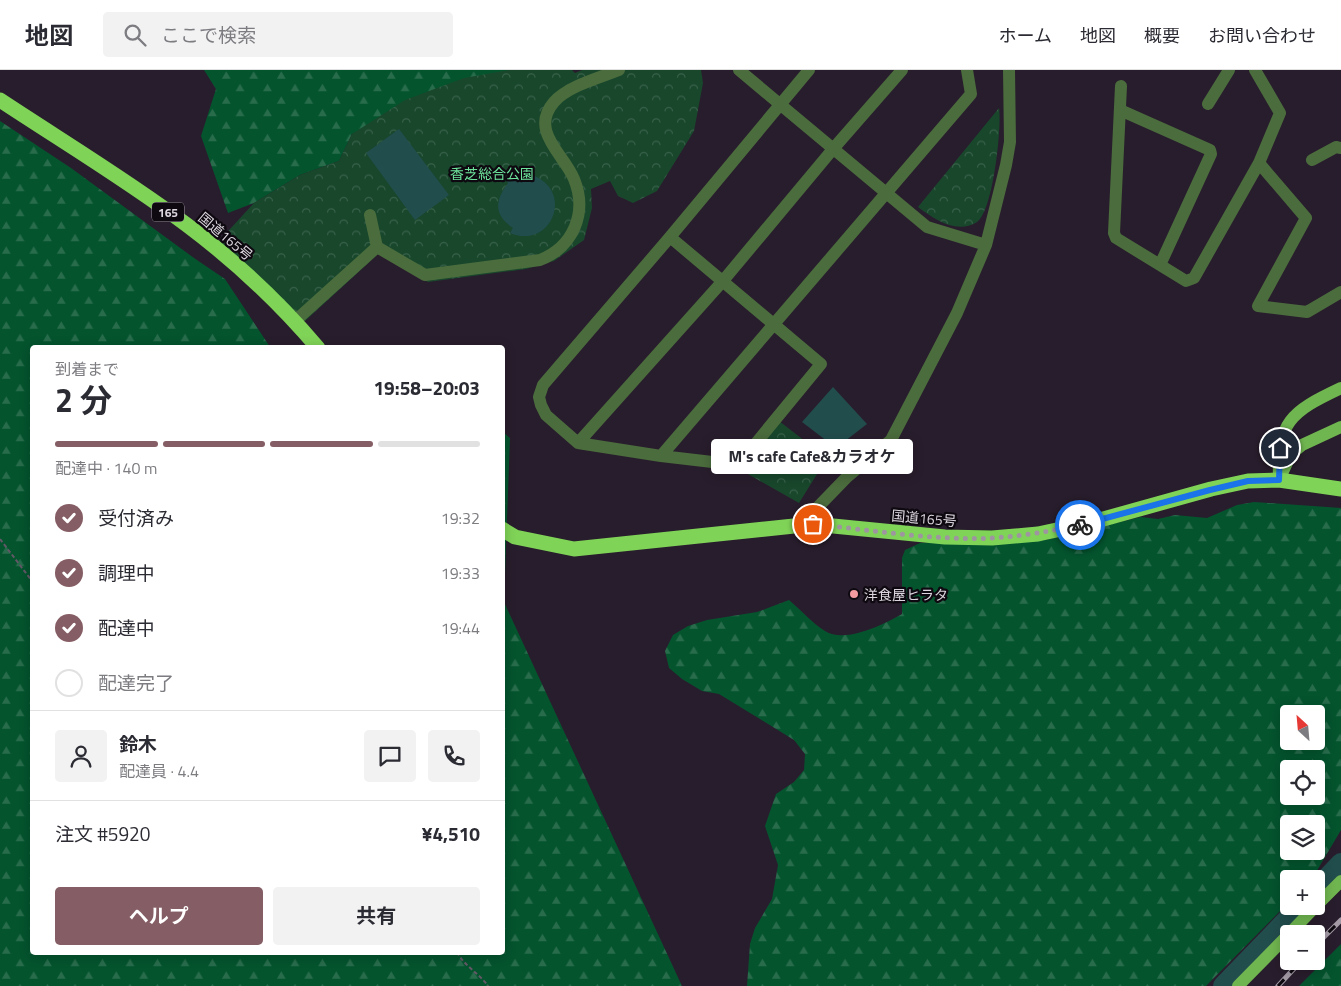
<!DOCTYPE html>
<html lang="ja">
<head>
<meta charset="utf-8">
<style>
  body { margin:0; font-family:"Titillium Web","Noto Sans JP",sans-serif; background:#f2f2f3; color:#2b2b33; height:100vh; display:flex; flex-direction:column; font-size:19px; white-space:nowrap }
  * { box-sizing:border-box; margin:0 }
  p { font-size:16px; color:#7c7c81 }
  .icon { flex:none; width:28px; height:28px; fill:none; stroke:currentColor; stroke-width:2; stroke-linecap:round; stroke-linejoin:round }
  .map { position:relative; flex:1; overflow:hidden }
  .panel { position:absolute; left:30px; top:275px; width:475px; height:610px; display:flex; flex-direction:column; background:#fff; border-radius:5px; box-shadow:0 2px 12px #0003 }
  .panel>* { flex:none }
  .needle { width:32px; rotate:334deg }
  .fabs { position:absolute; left:1280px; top:635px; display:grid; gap:10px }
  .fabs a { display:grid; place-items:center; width:45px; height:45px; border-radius:5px; background:#fff; box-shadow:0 2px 12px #0003; font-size:25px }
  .pin { position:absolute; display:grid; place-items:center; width:42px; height:42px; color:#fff; margin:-21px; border:2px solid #fff; border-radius:50%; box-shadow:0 1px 5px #0007 }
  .courier { position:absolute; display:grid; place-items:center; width:50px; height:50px; margin:-25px; border:4px solid #1a73e8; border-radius:50%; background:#fff; color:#222; box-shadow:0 1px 6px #0007 }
  .bubble { position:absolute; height:35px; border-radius:5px; background:#fff; box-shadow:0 2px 12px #0003; font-size:16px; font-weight:700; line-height:35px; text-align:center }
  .summary em { font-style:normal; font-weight:700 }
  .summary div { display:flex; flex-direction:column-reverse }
  .summary { display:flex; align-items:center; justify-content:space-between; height:85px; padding:0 25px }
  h1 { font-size:32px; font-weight:700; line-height:38px }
  .bar { display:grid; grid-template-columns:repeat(4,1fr); gap:8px 5px; align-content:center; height:60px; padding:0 25px }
  .bar i { height:6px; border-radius:4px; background:#e1e1e2 }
  .bar .selected { background:#855d64 }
  .bar p { grid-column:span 4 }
  .line { display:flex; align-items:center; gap:12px; padding:0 25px; border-top:1px solid #e1e1e2 }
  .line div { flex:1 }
  .round { display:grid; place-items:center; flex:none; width:52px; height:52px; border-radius:5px; background:#f2f2f3 }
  ol { padding:0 25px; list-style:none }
  li { display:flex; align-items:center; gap:15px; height:55px }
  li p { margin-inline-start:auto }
  li .icon { padding:5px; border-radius:50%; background:#855d64; color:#fff; stroke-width:4 }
  li:last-child { color:#7c7c81 }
  li i { width:28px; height:28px; border:2px solid #e1e1e2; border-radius:50% }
  .primary-button { display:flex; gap:10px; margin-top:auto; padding:10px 25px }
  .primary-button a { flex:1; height:58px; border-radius:5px; background:#855d64; color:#fff; font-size:20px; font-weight:700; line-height:58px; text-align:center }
  .primary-button a+a { background:#f2f2f3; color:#2b2b33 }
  header { display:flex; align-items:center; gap:30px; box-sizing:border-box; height:70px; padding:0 25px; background:#fff; border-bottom:1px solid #e1e1e2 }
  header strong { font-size:24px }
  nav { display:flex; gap:28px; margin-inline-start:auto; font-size:18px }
  .search { width:350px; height:45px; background:#f2f2f3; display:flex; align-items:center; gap:12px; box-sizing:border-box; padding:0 18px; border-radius:5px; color:#7c7c81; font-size:19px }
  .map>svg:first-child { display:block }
  .forest { fill:url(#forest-firs); fill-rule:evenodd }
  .park { fill:url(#park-crowns) }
  .water { fill:#224d4d }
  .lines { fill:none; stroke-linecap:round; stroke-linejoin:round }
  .river { stroke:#224d4d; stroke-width:20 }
  .path { stroke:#625866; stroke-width:2; stroke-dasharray:4 2.5; stroke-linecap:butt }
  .minor { stroke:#4b6c3d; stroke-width:12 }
  .major { stroke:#70b650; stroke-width:12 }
  .highway { stroke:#7fd357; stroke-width:15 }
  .rail-casing { stroke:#a39aa6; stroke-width:5 }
  .rail { stroke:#0e0910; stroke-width:3; stroke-dasharray:9; stroke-linecap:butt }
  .done { stroke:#9e95a1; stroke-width:5; stroke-dasharray:0 9 }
  .route { stroke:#1a73e8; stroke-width:6 }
  .poi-dot { fill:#f49aa1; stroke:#0e0910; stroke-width:2 }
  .labels { text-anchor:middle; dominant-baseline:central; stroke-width:4.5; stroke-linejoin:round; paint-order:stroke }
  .shield { fill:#0e0910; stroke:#9f98a2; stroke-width:1 }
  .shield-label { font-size:12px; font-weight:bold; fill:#ddd6e0 }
  .park-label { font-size:14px; fill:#6ee59d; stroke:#0e0910 }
  .street-label { font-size:14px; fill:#ddd6e0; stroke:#0e0910 }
  .poi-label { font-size:14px; fill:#ddd6e0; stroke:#0e0910; text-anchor:start }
</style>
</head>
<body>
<header>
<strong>地図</strong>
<div class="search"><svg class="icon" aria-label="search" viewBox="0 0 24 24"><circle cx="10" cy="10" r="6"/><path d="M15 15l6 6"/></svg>ここで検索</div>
<nav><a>ホーム</a><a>地図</a><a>概要</a><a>お問い合わせ</a></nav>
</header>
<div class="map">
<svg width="1341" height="916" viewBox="0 0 1341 916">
  <defs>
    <pattern id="forest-firs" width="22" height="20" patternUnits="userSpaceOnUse" patternTransform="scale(1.25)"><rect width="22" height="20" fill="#04542e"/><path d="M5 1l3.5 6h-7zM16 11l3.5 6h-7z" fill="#286c4c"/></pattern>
    <pattern id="park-crowns" width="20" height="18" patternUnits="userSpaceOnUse" patternTransform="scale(1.25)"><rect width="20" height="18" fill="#18472c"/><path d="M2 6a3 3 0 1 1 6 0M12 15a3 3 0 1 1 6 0" fill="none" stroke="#39614a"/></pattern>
  </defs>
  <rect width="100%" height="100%" fill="#281d2c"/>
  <path class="forest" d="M204 0H515L352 64 339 91 300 105 254 133 228 143 201 66 216 19Z
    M0 51 71 98 194 188 225 209 270 277 32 278V882H502L503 362 510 368 504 532 682 916H0Z
    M1254 432 1341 438V760L1312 809H1289V832L1206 916H747L750 874 755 858 772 829 778 795 765 756 776 724 794 712 804 700 805 684 794 670 719 624 702 621 682 609 669 598 665 581 673 565 688 556 707 550 757 542 789 530C801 540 812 553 825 561 845 574 885 554 902 544V488L905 480 920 473 1046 470 1141 447 1158 449 1175 445 1207 448 1237 435ZM1289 644H1316V671H1289ZM1289 699H1316V726H1289ZM1289 754H1316V781H1289Z
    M1341 874V916H1299Z"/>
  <path class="park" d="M509 0H572L575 3 582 0H701L703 13 694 61 657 121 633 133 618 126 610 111 591 119 592 138 584 170 554 191 526 199 428 212 378 184 305 251 219 171 254 133 300 105 339 91 352 64 405 30 464 8Z
    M999 38C1002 57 993 142 977 152 957 165 934 149 918 137Z
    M779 351 827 388 799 433 739 399Z"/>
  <path class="water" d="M399 59 449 125 415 150 366 83Z
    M525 103C578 115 553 181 510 163L513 158C493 144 495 131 508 113L506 110 515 104Z
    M833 317 867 354 836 378 802 352Z"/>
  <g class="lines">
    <path class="river" d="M1316 819 1341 793
      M1223 916 1300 836"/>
    <path class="path" d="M0 469 32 511
      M457 882C464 896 479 903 488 916"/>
    <path class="minor" d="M739 0 927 157 986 175
      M1255 0 1280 43 1259 93 1306 148 1258 236 1307 242 1341 222
      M1121 16 1114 163 1116 168 1186 211 1194 208 1259 93
      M1208 34 1229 0
      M1120 40 1210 80 1211 84 1160 195
      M1312 90 1336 77 1341 78
      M370 145 377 177
      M670 167 821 294 738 395 661 386 578 373 546 345 541 335 539 327 543 315 670 167 809 0
      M295 251 377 177 425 205 540 190C573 177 588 143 574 109 564 84 529 61 554 32 568 16 599 8 619 0
      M578 373 722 212 833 79 902 0
      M661 386 971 24 967 0
      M813 454 817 438 846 408 891 370 957 243 986 175 1006 95 1010 72 1009 0"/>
    <path class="major" d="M1280 408 1291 384 1302 375 1341 357
      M1279 410C1277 352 1290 342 1341 318
      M1316 836 1341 811
      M1289 864 1316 836
      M1238 916 1289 864"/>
    <path class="highway" d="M0 30C62 71 127 110 187 155 235 191 279 232 318 278
      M502 459 515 467 574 479 813 454 945 467 992 468 1038 464 1089 453 1211 419 1248 411 1279 410 1341 419"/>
    <defs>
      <path id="rail" d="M1316 875 1341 850
        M1278 916 1301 891"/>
    </defs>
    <use href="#rail" class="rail-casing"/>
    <use href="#rail" class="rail"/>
  </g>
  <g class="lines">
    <path class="done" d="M813 454C870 460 936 471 993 468 1022 466 1051 461 1080 455"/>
    <path class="route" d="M1080 455 1210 420 1248 411 1279 410 1280 378"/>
  </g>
  <circle class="poi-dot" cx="854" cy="524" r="5"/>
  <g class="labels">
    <rect class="shield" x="152" y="132.5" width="32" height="19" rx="4"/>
    <g class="shield-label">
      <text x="168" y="142">165</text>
    </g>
    <g class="park-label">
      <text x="492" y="103">香芝総合公園</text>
    </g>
    <g class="street-label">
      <text transform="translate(226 166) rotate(40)">国道165号</text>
      <text transform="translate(924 448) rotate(5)">国道165号</text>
    </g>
    <g class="poi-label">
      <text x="864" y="524">洋食屋ヒラタ</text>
    </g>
  </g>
</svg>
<div class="fabs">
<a><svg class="needle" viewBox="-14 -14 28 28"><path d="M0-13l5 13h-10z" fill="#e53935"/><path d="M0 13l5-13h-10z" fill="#7c7c81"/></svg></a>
<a><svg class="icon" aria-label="locate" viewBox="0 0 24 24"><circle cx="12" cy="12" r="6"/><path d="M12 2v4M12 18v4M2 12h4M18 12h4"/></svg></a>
<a><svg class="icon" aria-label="layers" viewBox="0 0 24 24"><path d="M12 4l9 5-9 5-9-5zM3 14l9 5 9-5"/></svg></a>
<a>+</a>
<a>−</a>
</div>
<div class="pin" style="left:813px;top:454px;background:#ea580c"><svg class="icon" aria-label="bag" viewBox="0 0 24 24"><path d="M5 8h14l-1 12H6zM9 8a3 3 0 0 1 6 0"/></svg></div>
<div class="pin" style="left:1280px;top:378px;background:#1f2937"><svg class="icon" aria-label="home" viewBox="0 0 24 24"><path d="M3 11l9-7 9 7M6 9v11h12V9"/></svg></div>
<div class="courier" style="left:1080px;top:455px"><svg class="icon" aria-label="bike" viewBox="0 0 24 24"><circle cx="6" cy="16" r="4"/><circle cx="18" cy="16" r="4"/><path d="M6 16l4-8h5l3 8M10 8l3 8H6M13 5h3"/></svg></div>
<div class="bubble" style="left:711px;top:369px;width:202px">M's cafe Cafe&amp;カラオケ</div>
<section class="panel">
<div class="summary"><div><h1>2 分</h1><p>到着まで</p></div><em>19:58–20:03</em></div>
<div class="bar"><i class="selected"></i><i class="selected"></i><i class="selected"></i><i></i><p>配達中 · 140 m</p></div>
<ol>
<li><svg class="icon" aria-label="check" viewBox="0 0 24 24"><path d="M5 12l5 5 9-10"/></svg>受付済み<p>19:32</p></li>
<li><svg class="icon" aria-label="check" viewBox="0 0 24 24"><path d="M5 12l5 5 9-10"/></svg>調理中<p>19:33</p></li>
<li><svg class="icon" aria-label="check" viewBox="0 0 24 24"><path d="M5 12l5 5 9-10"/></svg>配達中<p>19:44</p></li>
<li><i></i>配達完了</li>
</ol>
<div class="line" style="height:90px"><a class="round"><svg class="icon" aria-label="person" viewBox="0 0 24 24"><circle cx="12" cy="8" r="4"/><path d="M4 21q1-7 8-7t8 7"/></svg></a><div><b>鈴木</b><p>配達員 · 4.4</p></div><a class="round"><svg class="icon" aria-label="chat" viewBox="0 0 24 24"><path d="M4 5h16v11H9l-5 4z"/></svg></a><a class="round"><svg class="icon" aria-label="phone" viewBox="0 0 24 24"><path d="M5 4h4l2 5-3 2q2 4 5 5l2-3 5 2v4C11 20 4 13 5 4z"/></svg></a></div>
<div class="line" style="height:65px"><div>注文 #5920</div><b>¥4,510</b></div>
<div class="primary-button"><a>ヘルプ</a><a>共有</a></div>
</section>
</div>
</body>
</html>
